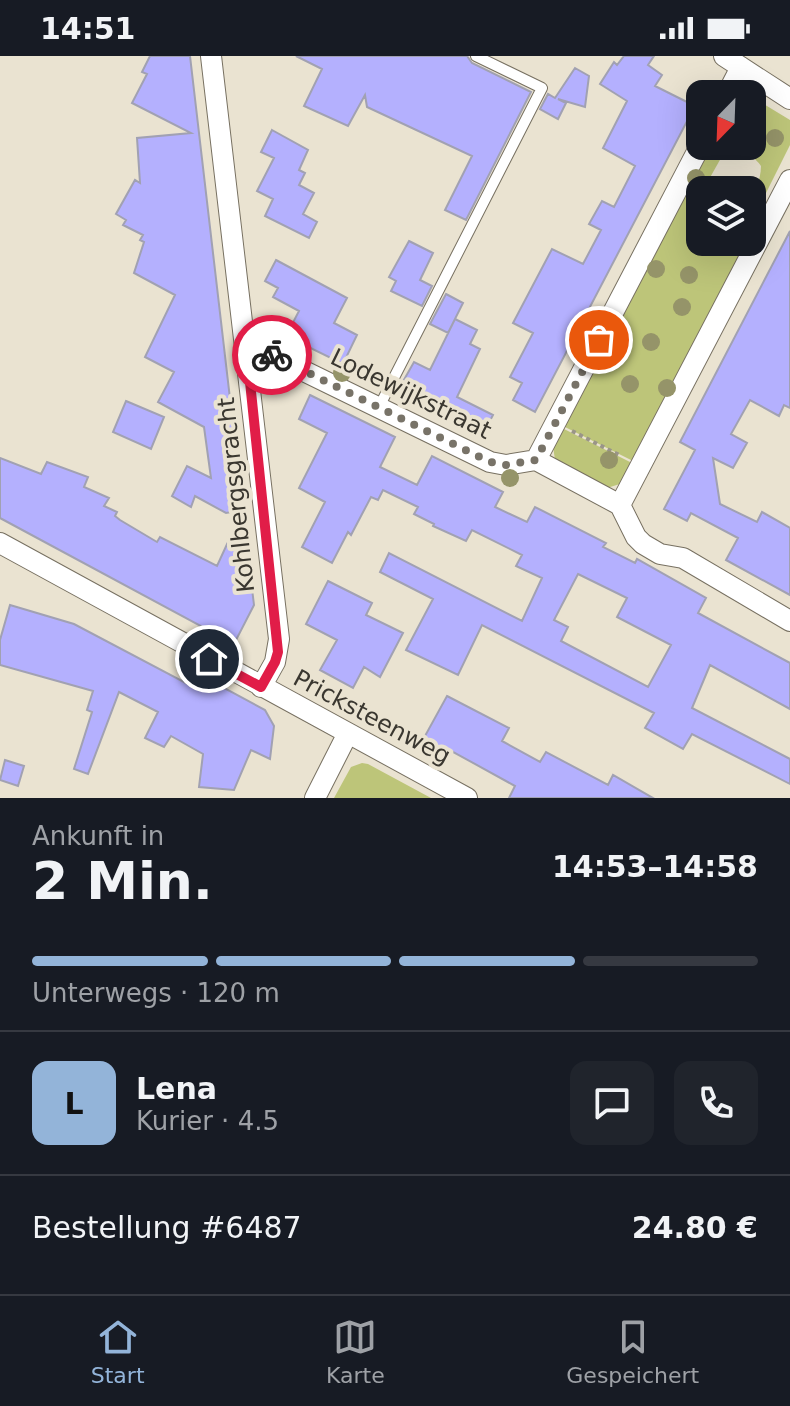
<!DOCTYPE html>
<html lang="de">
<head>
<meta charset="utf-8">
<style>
  body { margin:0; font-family:"DejaVu Sans",sans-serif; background:#20242c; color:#f1f3f6; height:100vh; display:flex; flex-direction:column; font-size:30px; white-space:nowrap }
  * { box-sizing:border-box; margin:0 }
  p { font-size:26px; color:#9ea1a6 }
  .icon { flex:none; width:44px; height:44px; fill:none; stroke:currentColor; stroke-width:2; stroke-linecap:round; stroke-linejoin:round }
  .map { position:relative; height:742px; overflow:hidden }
  .panel { display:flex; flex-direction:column; background:#171b24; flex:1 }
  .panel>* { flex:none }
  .needle { width:52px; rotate:203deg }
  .tools { position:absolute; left:686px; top:24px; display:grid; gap:16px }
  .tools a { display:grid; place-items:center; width:80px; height:80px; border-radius:16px; background:#171b24; box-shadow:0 8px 32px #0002; font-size:40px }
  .pin { position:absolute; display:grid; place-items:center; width:68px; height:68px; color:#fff; margin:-34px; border:4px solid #fff; border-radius:50%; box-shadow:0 2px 8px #0007 }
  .courier { position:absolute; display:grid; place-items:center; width:80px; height:80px; margin:-40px; border:6px solid #e11d48; border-radius:50%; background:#fff; color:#222; box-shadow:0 2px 10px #0007 }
  .summary em { font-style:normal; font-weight:600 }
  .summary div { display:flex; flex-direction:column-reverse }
  .summary { display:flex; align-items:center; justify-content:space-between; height:136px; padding:0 32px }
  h1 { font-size:52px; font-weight:600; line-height:60px }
  .bar { display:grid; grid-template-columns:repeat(4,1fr); gap:12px 8px; align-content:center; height:96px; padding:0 32px }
  .bar i { height:10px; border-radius:6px; background:#363941 }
  .bar .selected { background:#93b4d9 }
  .bar p { grid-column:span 4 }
  .line { display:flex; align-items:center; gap:20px; padding:0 32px; border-top:2px solid #363941 }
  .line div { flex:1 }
  .round { display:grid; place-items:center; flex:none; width:84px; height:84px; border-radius:16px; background:#20242c }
  .status { display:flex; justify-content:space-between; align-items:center; height:56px; padding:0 40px; background:#171b24; direction:ltr }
  .status svg { height:22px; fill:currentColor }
  .menu { display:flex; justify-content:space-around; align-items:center; height:112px; border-top:2px solid #363941; background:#171b24; font-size:22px; color:#9ea1a6 }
  .menu a { display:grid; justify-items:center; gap:4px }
  .menu .selected { color:#93b4d9 }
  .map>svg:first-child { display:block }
  .green { fill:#bdc579 }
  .building { fill:#b4b0fe; stroke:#a1a1b2; stroke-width:2; fill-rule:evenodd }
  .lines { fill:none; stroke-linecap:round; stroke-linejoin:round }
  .service-casing { stroke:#777061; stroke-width:12 }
  .minor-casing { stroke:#777061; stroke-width:22 }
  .path { stroke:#9a9588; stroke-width:4; stroke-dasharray:4 4; stroke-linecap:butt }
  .service { stroke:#fff; stroke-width:10 }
  .minor { stroke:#fff; stroke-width:20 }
  .tree { fill:#959469 }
  .done { stroke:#787368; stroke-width:8; stroke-dasharray:0 14.4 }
  .route { stroke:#e11d48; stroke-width:10 }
  .labels { text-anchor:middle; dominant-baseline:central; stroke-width:8; stroke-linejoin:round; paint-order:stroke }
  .street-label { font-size:24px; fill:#3a3730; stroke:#eae3d1 }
</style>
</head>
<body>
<div class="status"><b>14:51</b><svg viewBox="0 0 49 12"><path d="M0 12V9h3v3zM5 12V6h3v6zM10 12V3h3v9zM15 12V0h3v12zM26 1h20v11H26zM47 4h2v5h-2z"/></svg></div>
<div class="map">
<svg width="790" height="742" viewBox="0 0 790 742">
  <rect width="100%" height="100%" fill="#eae3d1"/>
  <path class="green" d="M752 41 790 64V89L756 157 752 155C752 139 761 126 761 110 750 93 734 99 718 91L752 90Z
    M709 95 721 102 703 134H700L698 155 700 186H746L635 406 563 370Z
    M562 372 634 408 623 427 607 432 555 404 553 390Z
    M362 707 368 708 431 742H334L351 711Z"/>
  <path class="building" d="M150 0H190L243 454 226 457 195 440 191 451 172 440 187 410 211 422 204 371 158 346 174 316 145 301 175 239 134 217 144 186 140 184 143 179 123 169 126 164 116 158 135 124 140 127 137 82 191 77 132 47 147 18 142 16Z
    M296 0H467L472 7 531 36 466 164 445 154 472 100 367 51 365 39 348 70 304 50 322 13Z
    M624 0H654L648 9 662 19 655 30 695 50 535 356 513 344 522 327 510 321 533 277 513 267 552 193 583 208 601 174 589 168 602 145 614 151 635 110 603 92 627 45 600 28 614 6 617 9Z
    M575 12 589 20 585 51 558 43 566 47 558 63 540 53 548 38 555 42Z
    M272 74 308 94 299 114 305 117 299 129 314 137 303 158 317 166 309 182 265 160 273 143 257 135 274 102 261 96Z
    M790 175V352L784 349 779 360 750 344 731 378 747 387 733 412 713 402 720 448 757 466 762 456 790 472V539L726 504 738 482 691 457 687 465 664 453 695 394 680 386Z
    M409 185 433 197 420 224 432 230 422 250 391 235 396 225 389 221Z
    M276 204 347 242 334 267 357 279 343 308 286 280 299 255 273 241 278 232 265 225Z
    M446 238 463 247 448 277 430 268Z
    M455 263 477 274 470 288 480 293 457 341 493 359 482 380 397 336 414 306 430 314Z
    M310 339 395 381 380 411 417 429 432 400 503 436 495 451 527 466 535 451 606 487 603 491 635 507 637 503 706 542 698 557 790 607V653L710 609 692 652 790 703V728L692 678 683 693 645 672 654 657 482 569 458 619 406 594 433 543 380 516 389 497 522 565 542 522 516 510 522 499 472 474 466 485 433 470 434 468 414 458 418 451 383 434 378 444 371 441 351 479 348 476 332 507 302 491 325 446 299 432 327 377 299 363ZM578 518 627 542 617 561 671 589 648 631 561 585 568 571 554 564Z
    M126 345 164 361 151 393 113 376Z
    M0 402 41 418 47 406 88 421 84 431 109 442 104 450 117 456 115 460 120 464 157 486 160 481 217 510 228 486 247 492 254 549 234 588 0 462Z
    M328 525 372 547 366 559 403 577 380 621 364 611 353 632 320 614 337 584 306 568Z
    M10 549 74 568 197 633 204 621 265 654 274 670 270 703 251 694 234 734 199 731 203 698 171 680 164 691 145 682 158 656 119 636 88 718 74 713 92 656 87 654 93 635 0 609V584Z
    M447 640 509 672 502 685 540 706 546 696 608 729 613 719 653 742H509L515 730 446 692 441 701 420 689Z
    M5 704 24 710 18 730 0 724Z"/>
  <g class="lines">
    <defs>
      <path id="service" d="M379 351 542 32 476 0"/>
      <path id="minor" d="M211 0 279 583 275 606 261 631
        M724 0 790 43
        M727 38 741 11
        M247 297 265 296 490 406 506 409 536 404 620 449 636 481 643 488 660 498 683 502 790 565
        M536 404 700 90
        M620 449 790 124
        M0 487 467 742
        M315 742 348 677"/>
    </defs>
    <use href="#service" class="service-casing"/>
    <use href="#minor" class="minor-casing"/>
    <path class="path" d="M572 375 621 400"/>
    <use href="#service" class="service"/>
    <use href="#minor" class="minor"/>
  </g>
  <g class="tree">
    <circle cx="775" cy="82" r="9"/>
    <circle cx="696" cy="122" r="9"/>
    <circle cx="656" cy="213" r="9"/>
    <circle cx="689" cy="219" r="9"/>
    <circle cx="682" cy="251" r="9"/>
    <circle cx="651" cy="286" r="9"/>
    <circle cx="283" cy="316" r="9"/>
    <circle cx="342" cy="317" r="9"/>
    <circle cx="630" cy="328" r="9"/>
    <circle cx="667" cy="332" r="9"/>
    <circle cx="609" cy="404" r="9"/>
    <circle cx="510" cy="422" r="9"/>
  </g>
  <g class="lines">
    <path class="done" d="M272 299 490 406 506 409 536 404 599 284"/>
    <path class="route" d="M209 603 261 631 275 606 278 596 247 297 265 296 272 299"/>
  </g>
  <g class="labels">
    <g class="street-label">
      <text transform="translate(411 338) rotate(26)">Lodewijkstraat</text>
      <text transform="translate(236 439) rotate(-96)">Kohlbergsgracht</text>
      <text transform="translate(372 661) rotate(28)">Pricksteenweg</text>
    </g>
  </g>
</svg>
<div class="tools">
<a><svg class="needle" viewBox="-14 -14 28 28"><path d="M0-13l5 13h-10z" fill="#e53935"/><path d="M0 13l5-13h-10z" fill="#9ea1a6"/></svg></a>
<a><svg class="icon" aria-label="layers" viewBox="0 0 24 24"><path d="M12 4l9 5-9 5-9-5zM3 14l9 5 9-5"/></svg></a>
</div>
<div class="pin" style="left:599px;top:284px;background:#ea580c"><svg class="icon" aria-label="bag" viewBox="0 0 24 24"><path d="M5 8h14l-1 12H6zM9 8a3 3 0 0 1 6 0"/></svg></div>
<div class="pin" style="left:209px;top:603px;background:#1f2937"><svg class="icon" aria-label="home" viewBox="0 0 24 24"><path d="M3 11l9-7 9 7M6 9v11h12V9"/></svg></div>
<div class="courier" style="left:272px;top:299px"><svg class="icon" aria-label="bike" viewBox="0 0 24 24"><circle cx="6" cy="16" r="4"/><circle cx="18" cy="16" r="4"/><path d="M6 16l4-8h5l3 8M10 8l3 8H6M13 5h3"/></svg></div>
</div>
<section class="panel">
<div class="summary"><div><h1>2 Min.</h1><p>Ankunft in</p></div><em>14:53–14:58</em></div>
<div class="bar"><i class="selected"></i><i class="selected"></i><i class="selected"></i><i></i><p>Unterwegs · 120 m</p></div>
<div class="line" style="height:144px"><b class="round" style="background:#93b4d9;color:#111">L</b><div><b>Lena</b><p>Kurier · 4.5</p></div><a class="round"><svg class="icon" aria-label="chat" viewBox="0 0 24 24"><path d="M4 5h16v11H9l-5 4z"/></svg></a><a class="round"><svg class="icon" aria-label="phone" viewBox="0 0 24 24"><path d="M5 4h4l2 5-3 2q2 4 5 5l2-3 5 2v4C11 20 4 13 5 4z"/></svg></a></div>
<div class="line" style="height:104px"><div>Bestellung #6487</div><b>24.80 €</b></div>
</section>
<nav class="menu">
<a class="selected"><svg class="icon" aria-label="home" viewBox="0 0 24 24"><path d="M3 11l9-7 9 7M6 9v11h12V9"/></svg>Start</a>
<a><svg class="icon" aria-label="map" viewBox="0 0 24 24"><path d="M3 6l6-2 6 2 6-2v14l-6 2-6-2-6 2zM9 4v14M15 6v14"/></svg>Karte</a>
<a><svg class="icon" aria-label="saved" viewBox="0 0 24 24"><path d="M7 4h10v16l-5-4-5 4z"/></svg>Gespeichert</a>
</nav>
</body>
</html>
